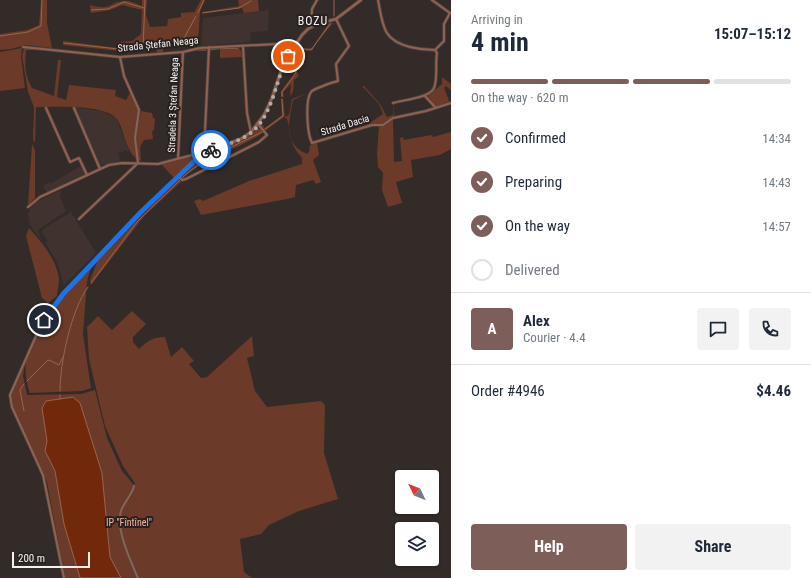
<!DOCTYPE html>
<html lang="en">
<head>
<meta charset="utf-8">
<style>
  body { margin:0; font-family:"Roboto Condensed",sans-serif; background:#f2f2f3; color:#1f2937; height:100vh; display:flex; flex-direction:column; font-size:15px; white-space:nowrap }
  * { box-sizing:border-box; margin:0 }
  p { font-size:13px; color:#747a83 }
  .icon { flex:none; width:22px; height:22px; fill:none; stroke:currentColor; stroke-width:2; stroke-linecap:round; stroke-linejoin:round }
  .map { position:relative; flex:1; overflow:hidden }
  .drawer { display:flex; flex-direction:column; background:#fff; width:360px }
  .drawer>* { flex:none }
  .needle { width:26px; rotate:313deg }
  .tools { position:absolute; left:395px; top:470px; display:grid; gap:8px }
  .tools a { display:grid; place-items:center; width:44px; height:44px; border-radius:4px; background:#fff; box-shadow:0 1px 3px #0004; font-size:20px }
  .scale { position:absolute; left:12px; bottom:10px; width:78px; box-sizing:border-box; padding-left:4px; border:2px solid #f6f1ef; border-top:0; font-size:11px; line-height:14px; white-space:nowrap; color:#f6f1ef; -webkit-text-stroke:3px #28211f; paint-order:stroke }
  .pin { position:absolute; display:grid; place-items:center; width:34px; height:34px; color:#fff; margin:-17px; border:2px solid #fff; border-radius:50%; box-shadow:0 1px 4px #0007 }
  .courier { position:absolute; display:grid; place-items:center; width:40px; height:40px; margin:-20px; border:3px solid #1a73e8; border-radius:50%; background:#fff; color:#222; box-shadow:0 1px 5px #0007 }
  .overview em { font-style:normal; font-weight:700 }
  .overview div { display:flex; flex-direction:column-reverse }
  .overview { display:flex; align-items:center; justify-content:space-between; height:68px; padding:0 20px }
  h1 { font-size:26px; font-weight:700; line-height:30px }
  .bar { display:grid; grid-template-columns:repeat(4,1fr); gap:6px 4px; align-content:center; height:48px; padding:0 20px }
  .bar i { height:5px; border-radius:3px; background:#e0e1e3 }
  .bar .on { background:#7e5e59 }
  .bar p { grid-column:span 4 }
  .line { display:flex; align-items:center; gap:10px; padding:0 20px; border-top:1px solid #e0e1e3 }
  .line div { flex:1 }
  .round { display:grid; place-items:center; flex:none; width:42px; height:42px; border-radius:4px; background:#f2f2f3 }
  ol { padding:0 20px; list-style:none }
  li { display:flex; align-items:center; gap:12px; height:44px }
  li p { margin-inline-start:auto }
  li .icon { padding:4px; border-radius:50%; background:#7e5e59; color:#fff; stroke-width:4 }
  li:last-child { color:#747a83 }
  li i { width:22px; height:22px; border:2px solid #e0e1e3; border-radius:50% }
  .action { display:flex; gap:8px; margin-top:auto; padding:8px 20px }
  .action a { flex:1; height:46px; border-radius:4px; background:#7e5e59; color:#fff; font-size:16px; font-weight:700; line-height:46px; text-align:center }
  .action a+a { background:#f2f2f3; color:#1f2937 }
  main { display:flex; flex:1; min-height:0 }
  .map>svg:first-child { display:block }
  .built { fill:#40332f }
  .green { fill:#6b3a28 }
  .water { fill:#72290b; stroke:#9a654f }
  .lines { fill:none; stroke-linecap:round; stroke-linejoin:round }
  .stream { stroke:#9a654f; stroke-width:1 }
  .minor-casing { stroke:#4d4744; stroke-width:3.5 }
  .tertiary-casing { stroke:#4d4744; stroke-width:4 }
  .minor { stroke:#955f4c; stroke-width:2 }
  .tertiary { stroke:#955f4c; stroke-width:2.5 }
  .done { stroke:#b1aca9; stroke-width:4; stroke-dasharray:0 7.2 }
  .route { stroke:#1a73e8; stroke-width:5 }
  .labels { text-anchor:middle; dominant-baseline:central; stroke-width:4; stroke-linejoin:round; paint-order:stroke }
  .street-label { font-size:10px; fill:#f6f1ef; stroke:#28211f }
  .park-label { font-size:10px; fill:#f8b69f; stroke:#28211f }
  .quarter-label { font-size:12px; letter-spacing:1px; fill:#f6f1ef; stroke:#28211f }
</style>
</head>
<body>
<main>
<div class="map">
<svg width="451" height="578" viewBox="0 0 451 578">
  <rect width="100%" height="100%" fill="#322b28"/>
  <path class="built" d="M269 10 268 31 250 32 251 40 248 42 201 46 203 18Z
    M76 108 102 111 116 118 129 151 128 152 126 150 118 153 120 161 100 166Z
    M81 166 85 174 47 193 43 186 49 182 50 184Z
    M61 190 60 197 66 211 38 230 41 240 30 225 28 214 30 209 36 202Z
    M71 212 96 253 64 285 57 262 45 242 48 241 42 232 43 229Z"/>
  <path class="green" d="M41 0H47V23L52 48 26 45 11 49 0 50V34L27 30 39 25Z
    M142 0H147L146 15 150 27 167 26 168 19 181 17V13L193 12 194 13 201 0H205L200 11 198 43 163 47V52L157 53 156 48 119 51 63 45V41L118 48V42L132 41 141 34 142 10 122 5 110 10 91 13 90 5C111 11 108 3 123 1 129 0 136 4 142 6Z
    M238 0H258L259 11 244 13 242 8 202 13V12L239 6Z
    M329 23H337H333L316 43 312 51 300 50 294 63 299 76 294 80 293 92 290 96 291 84 283 92 284 97H281V91L294 74 291 63 292 59 289 57 295 47 298 49H311Z
    M238 47 241 51 242 57 220 58V49L209 51 210 48Z
    M22 48 21 57 25 88 0 91V52Z
    M24 48H34L33 50H26C25 65 24 73 32 88L54 96 58 60H61L57 97 66 100 69 85 116 90 115 96 126 100 131 91 138 111 135 137 137 159C124 149 124 127 116 118 103 104 55 107 36 107L35 143 33 139 34 107 28 92 22 56Z
    M442 77 451 84V90L446 86 444 88 450 103 436 107 428 96 442 84Z
    M362 86H364L380 104 387 117 393 115V104L394 117 385 124H372L365 126 383 114 379 104Z
    M308 93 293 100C289 121 282 143 307 154L309 152 310 145 317 143 319 155 313 160 321 182 316 184 313 180 296 185 295 197 287 199 201 215 194 201 200 199 203 201 249 181 302 164V158C288 142 292 137 287 119L284 117 265 131 260 123 267 111 261 123 265 128 282 115 281 99H283L285 117 289 115 292 99Z
    M141 111 152 113 153 118H155L154 130 152 131 153 139 144 140 140 147 141 161 139 160 136 138Z
    M393 119 394 162 402 161 400 138 403 137 404 140 431 135 433 137 451 132V149L440 155 411 160 413 177 396 182 402 203 388 207 382 190 383 173 378 167 377 153 379 126 386 125Z
    M256 129H260L263 132C258 137 251 140 245 143 224 154 201 161 183 178L182 177 206 153 247 137Z
    M32 144 35 150V198L28 205Z
    M200 155 174 178 161 164Z
    M180 179 181 182 145 215 91 285 90 280 97 262 153 204Z
    M29 228C42 243 57 259 59 280 59 286 57 291 57 296L48 303 42 298 26 236Z
    M91 267 87 282 83 334 91 388 82 391 30 393C26 382 24 369 27 357 37 323 67 292 91 267Z
    M132 311 146 324 133 337V342L139 349C147 341 153 337 165 337L171 357 182 347 194 361 189 364 201 378 207 377 252 336 254 356 247 358 255 391 267 407 321 401 325 405 324 453 338 499 299 511 269 525 261 534 240 539 244 572 252 578H121L110 557 108 534 45 431 47 441 45 451 55 471 64 524 80 578H65L47 482 13 406 11 392 25 362 23 376 27 395 81 394 95 390 107 438 122 471 133 484 130 494 122 505H125L132 496 135 483 123 466 105 426 89 359 87 327 98 316 112 330Z"/>
  <path class="water" d="M73 397 80 403 102 473 110 557 121 578H80L64 524 55 471 45 451 47 441 42 408 46 401Z"/>
  <g class="lines">
    <path class="stream" d="M91 10 108 9 124 2 144 8
      M198 13 204 0
      M203 13 239 8 251 1
      M334 16V0
      M0 36 28 32 41 26 42 0
      M64 43 118 49
      M160 46 181 44 196 16
      M143 48 157 47
      M120 49 143 48 145 0
      M211 49 238 48
      M198 50H206
      M282 96V92L296 73C294 67 290 54 299 49 302 48 308 50 312 49L330 24
      M265 129 283 116 282 99
      M183 177 203 161 262 132
      M91 283 137 222 180 180
      M27 381 47 361 49 360 59 365 63 357
      M60 391C60 363 71 310 88 287
      M60 399V395
      M24 411 20 390 24 384"/>
    <defs>
      <path id="minor" d="M378 0C383 25 382 40 410 47 418 49 427 50 435 50
        M432 0 450 13
        M336 19 349 46 336 64 338 81C333 82 313 89 311 92 305 100 307 134 312 143L372 125H383L393 118 426 111 451 103
        M311 27 312 9 317 0
        M243 46 247 113 251 132
        M23 47 120 57 183 52 200 48 296 43
        M435 50 444 41V24L450 13
        M425 96 436 108
        M393 103C402 100 430 98 434 88 438 79 435 64 437 53L435 50
        M46 108 70 162 79 158 87 175
        M74 108 100 169
        M178 159 183 52
        M179 176 182 180 186 179 259 142 267 135 258 124
        M28 207 40 197 109 165 122 163 158 164 204 152 209 47
        M79 219 138 163 135 138 139 110 124 76 120 57
        M134 486C132 495 124 502 121 511 115 528 131 562 138 578
        M64 578 43 475 12 407 10 395 40 327 64 293"/>
      <path id="tertiary" d="M64 293 141 212 204 152 241 139 251 132 264 115 272 98 284 62 302 35 308 29 317 24 336 19 361 0"/>
    </defs>
    <use href="#minor" class="minor-casing"/>
    <use href="#tertiary" class="tertiary-casing"/>
    <use href="#minor" class="minor"/>
    <use href="#tertiary" class="tertiary"/>
  </g>
  <g class="lines">
    <path class="done" d="M211 150C223 146 237 142 248 135 273 118 275 81 288 56"/>
    <path class="route" d="M44 320 64 293 88 268 141 212 204 152 211 150"/>
  </g>
  <g class="labels">
    <g class="street-label">
      <text transform="translate(158 44) rotate(-6)">Strada Ștefan Neaga</text>
      <text transform="translate(173 105) rotate(-88)">Stradela 3 Ștefan Neaga</text>
      <text transform="translate(345 125) rotate(-17)">Strada Dacia</text>
    </g>
    <g class="park-label">
      <text x="129" y="522">IP "Fîntînel"</text>
    </g>
    <g class="quarter-label">
      <text x="313" y="21">BOZU</text>
    </g>
  </g>
</svg>
<div class="tools">
<a><svg class="needle" viewBox="-14 -14 28 28"><path d="M0-13l5 13h-10z" fill="#e53935"/><path d="M0 13l5-13h-10z" fill="#747a83"/></svg></a>
<a><svg class="icon" aria-label="layers" viewBox="0 0 24 24"><path d="M12 4l9 5-9 5-9-5zM3 14l9 5 9-5"/></svg></a>
</div>
<div class="scale">200 m</div>
<div class="pin" style="left:288px;top:56px;background:#ea580c"><svg class="icon" aria-label="bag" viewBox="0 0 24 24"><path d="M5 8h14l-1 12H6zM9 8a3 3 0 0 1 6 0"/></svg></div>
<div class="pin" style="left:44px;top:320px;background:#1f2937"><svg class="icon" aria-label="home" viewBox="0 0 24 24"><path d="M3 11l9-7 9 7M6 9v11h12V9"/></svg></div>
<div class="courier" style="left:211px;top:150px"><svg class="icon" aria-label="bike" viewBox="0 0 24 24"><circle cx="6" cy="16" r="4"/><circle cx="18" cy="16" r="4"/><path d="M6 16l4-8h5l3 8M10 8l3 8H6M13 5h3"/></svg></div>
</div>
<section class="drawer">
<div class="overview"><div><h1>4 min</h1><p>Arriving in</p></div><em>15:07–15:12</em></div>
<div class="bar"><i class="on"></i><i class="on"></i><i class="on"></i><i></i><p>On the way · 620 m</p></div>
<ol>
<li><svg class="icon" aria-label="check" viewBox="0 0 24 24"><path d="M5 12l5 5 9-10"/></svg>Confirmed<p>14:34</p></li>
<li><svg class="icon" aria-label="check" viewBox="0 0 24 24"><path d="M5 12l5 5 9-10"/></svg>Preparing<p>14:43</p></li>
<li><svg class="icon" aria-label="check" viewBox="0 0 24 24"><path d="M5 12l5 5 9-10"/></svg>On the way<p>14:57</p></li>
<li><i></i>Delivered</li>
</ol>
<div class="line" style="height:72px"><b class="round" style="background:#7e5e59;color:#fff">A</b><div><b>Alex</b><p>Courier · 4.4</p></div><a class="round"><svg class="icon" aria-label="chat" viewBox="0 0 24 24"><path d="M4 5h16v11H9l-5 4z"/></svg></a><a class="round"><svg class="icon" aria-label="phone" viewBox="0 0 24 24"><path d="M5 4h4l2 5-3 2q2 4 5 5l2-3 5 2v4C11 20 4 13 5 4z"/></svg></a></div>
<div class="line" style="height:52px"><div>Order #4946</div><b>$4.46</b></div>
<div class="action"><a>Help</a><a>Share</a></div>
</section>
</main>
</body>
</html>
